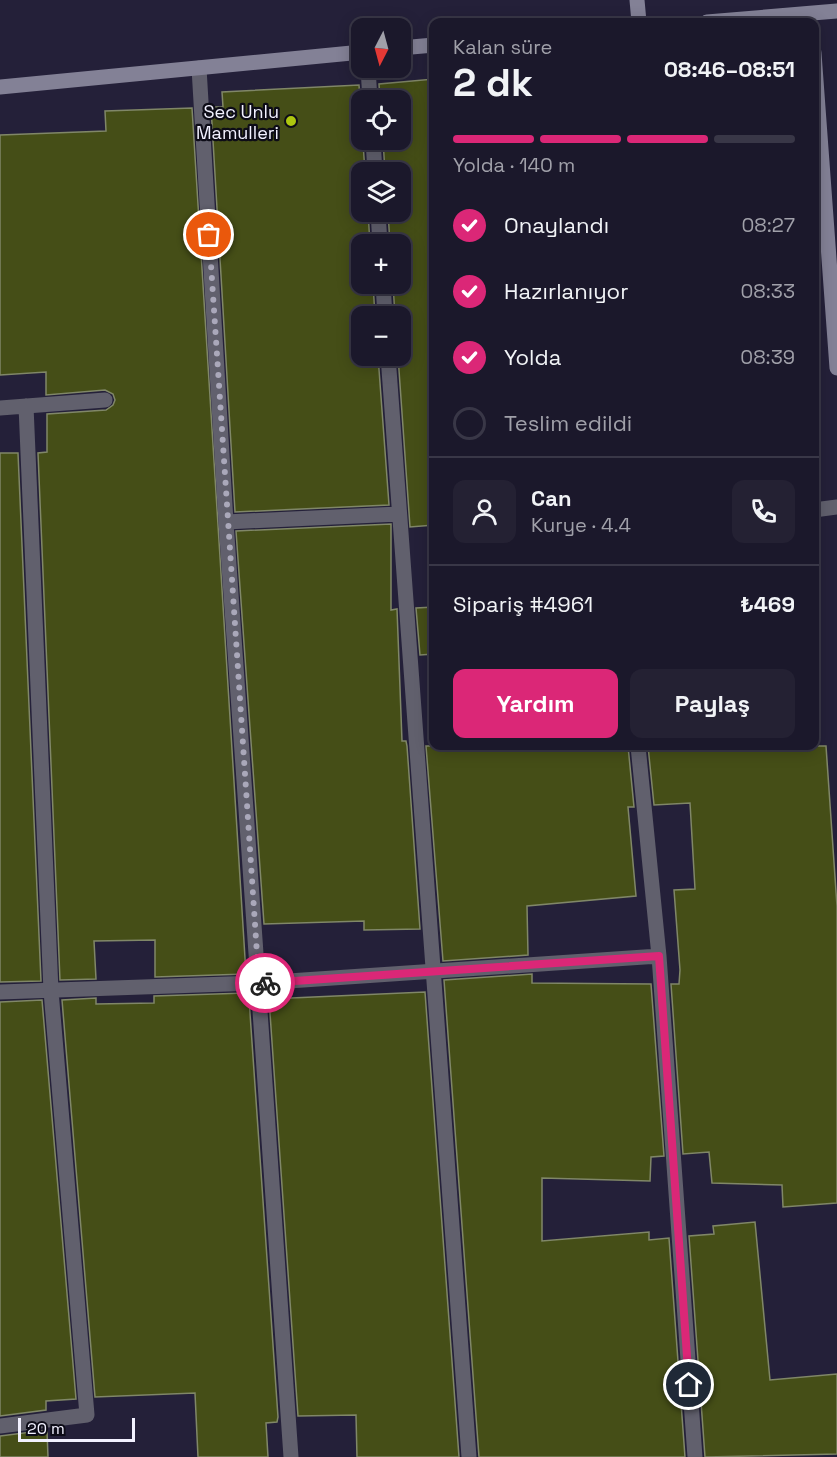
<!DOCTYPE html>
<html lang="tr">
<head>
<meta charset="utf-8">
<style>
  body { margin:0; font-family:"Space Grotesk",sans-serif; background:#242133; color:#f1f3f6; height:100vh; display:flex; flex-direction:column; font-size:22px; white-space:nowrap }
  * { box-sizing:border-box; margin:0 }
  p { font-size:20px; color:#a0a0a9 }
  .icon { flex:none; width:33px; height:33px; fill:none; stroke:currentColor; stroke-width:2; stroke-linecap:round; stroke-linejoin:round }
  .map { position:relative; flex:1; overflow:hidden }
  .details { position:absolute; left:429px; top:18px; width:390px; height:732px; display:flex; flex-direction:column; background:#1b182b; border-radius:12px; box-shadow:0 3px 15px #0003,0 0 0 2px #393747 }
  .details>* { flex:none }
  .needle { width:39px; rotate:186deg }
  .buttons { position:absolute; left:351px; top:18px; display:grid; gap:12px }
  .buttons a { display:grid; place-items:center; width:60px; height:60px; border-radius:12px; background:#1b182b; box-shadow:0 3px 15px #0003,0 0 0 2px #393747; font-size:30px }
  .scale { position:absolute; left:18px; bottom:15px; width:117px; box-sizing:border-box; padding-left:6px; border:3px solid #f2f1ff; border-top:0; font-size:16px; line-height:21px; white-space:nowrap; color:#f2f1ff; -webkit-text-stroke:4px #0d0c17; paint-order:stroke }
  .pin { position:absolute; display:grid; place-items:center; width:51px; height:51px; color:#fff; margin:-26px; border:3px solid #fff; border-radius:50%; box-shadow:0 2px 6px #0007 }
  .courier { position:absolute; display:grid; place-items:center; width:60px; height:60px; margin:-30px; border:4px solid #db2777; border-radius:50%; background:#fff; color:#222; box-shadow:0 2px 8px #0007 }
  .summary em { font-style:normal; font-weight:700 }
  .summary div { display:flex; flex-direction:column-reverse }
  .summary { display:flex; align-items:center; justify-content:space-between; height:102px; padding:0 24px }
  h1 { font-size:39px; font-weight:700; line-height:45px }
  .bar { display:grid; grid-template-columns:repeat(4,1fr); gap:9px 6px; align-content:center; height:72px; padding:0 24px }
  .bar i { height:8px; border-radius:4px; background:#393747 }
  .bar .current { background:#db2777 }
  .bar p { grid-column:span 4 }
  .line { display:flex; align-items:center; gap:15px; padding:0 24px; border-top:2px solid #393747 }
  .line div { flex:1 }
  .round { display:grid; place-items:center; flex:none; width:63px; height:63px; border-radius:12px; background:#242133 }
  ol { padding:0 24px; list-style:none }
  li { display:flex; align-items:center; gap:18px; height:66px }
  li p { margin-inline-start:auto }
  li .icon { padding:6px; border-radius:50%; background:#db2777; color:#fff; stroke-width:4 }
  li:last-child { color:#a0a0a9 }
  li i { width:33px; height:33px; border:3px solid #393747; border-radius:50% }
  .cta { display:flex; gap:12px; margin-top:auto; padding:12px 24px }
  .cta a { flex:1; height:69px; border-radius:12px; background:#db2777; color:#fff; font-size:24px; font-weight:700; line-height:69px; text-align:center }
  .cta a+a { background:#242133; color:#f1f3f6 }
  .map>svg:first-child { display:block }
  .building { fill:#454e17; stroke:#808768; stroke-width:1.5 }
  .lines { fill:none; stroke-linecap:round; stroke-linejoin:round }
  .street { stroke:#61606d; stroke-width:15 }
  .secondary { stroke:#838196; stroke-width:15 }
  .done { stroke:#aaa8ba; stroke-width:6; stroke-dasharray:0 10.8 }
  .route { stroke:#db2777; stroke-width:8 }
  .poi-dot { fill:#adc60f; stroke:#0d0c17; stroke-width:2 }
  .labels { text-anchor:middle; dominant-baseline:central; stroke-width:4.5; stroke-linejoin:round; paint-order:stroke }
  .poi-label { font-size:18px; fill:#f2f1ff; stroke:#0d0c17; text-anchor:end }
</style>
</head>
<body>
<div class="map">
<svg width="837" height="1457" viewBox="0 0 837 1457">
  <rect width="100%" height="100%" fill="#242039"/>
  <path class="building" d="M434 79V525L410 527 398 356H400V316H395L393 284H400V244H390L388 212H400V172H385L383 140H400V100H380L379 84Z
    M359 85 365 172H362V212H368L370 244H362V284H373L375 316H362V356H378L389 505 235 512 211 107H223L222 92Z
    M192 108 246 974 155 977V940L94 941 96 979 60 980 38 453 47 452V414L106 410 113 405 115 400 113 394 105 390 46 395V372L0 375V135L106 131 105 111Z
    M0 453H18L41 981 0 982Z
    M391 524V610L397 609 402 741H406L407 746 420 929 364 930V921L264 924 236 531Z
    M434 607V654L420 655 416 608Z
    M426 746H628L634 807H628L636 896 527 906 528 955 443 961Z
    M648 746H826L837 906V1203L783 1207 782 1185 712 1183 709 1152 683 1154 671 984H679L680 970 674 890 695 889 690 803 654 805Z
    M532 974V983L651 984 664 1156 651 1157 650 1181 542 1178V1241L649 1232V1240L669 1238 685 1457H479L444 980Z
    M425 992 459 1457H357L356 1415 298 1416 269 999Z
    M246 993V1000L249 999 278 1417 277 1422 266 1423 268 1457H198L195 1393 95 1397 62 1000 96 998V1004L154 1003V996Z
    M42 1000 76 1399 46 1401V1410L0 1416V1002Z
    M755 1222 770 1380 837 1374V1454L705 1457 689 1236 714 1234 713 1226Z
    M47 1430 48 1457H0V1436Z"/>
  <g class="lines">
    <path class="street" d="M199 68 226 522 291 1457
      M368 68 370 100
      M373 140 375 172
      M378 212 380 244
      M383 284 385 316
      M388 356 469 1457
      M0 408 105 400
      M814 510 837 507
      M226 522 399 514
      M638 746 659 956 695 1457
      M0 992 259 983 659 956
      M0 1426 87 1415 51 991 26 406"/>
    <path class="secondary" d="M637 0 639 22
      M707 22 837 11
      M400 48 434 45
      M814 53 837 368
      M0 87 362 52"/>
  </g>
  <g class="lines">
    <path class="done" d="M209 235 259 984 265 983"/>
    <path class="route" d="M265 983 659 956 689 1385"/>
  </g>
  <circle class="poi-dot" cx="291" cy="121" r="6"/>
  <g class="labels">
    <g class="poi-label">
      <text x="279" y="111">Sec Unlu<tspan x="279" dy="21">Mamulleri</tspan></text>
    </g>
  </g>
</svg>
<div class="buttons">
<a><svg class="needle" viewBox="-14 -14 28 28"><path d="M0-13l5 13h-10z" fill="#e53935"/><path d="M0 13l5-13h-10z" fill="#a0a0a9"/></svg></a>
<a><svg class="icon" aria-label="locate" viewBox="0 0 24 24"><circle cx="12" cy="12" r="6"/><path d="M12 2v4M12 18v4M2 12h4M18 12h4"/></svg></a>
<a><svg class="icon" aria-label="layers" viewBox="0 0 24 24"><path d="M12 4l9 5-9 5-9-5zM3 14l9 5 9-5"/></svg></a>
<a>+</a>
<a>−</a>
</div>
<div class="scale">20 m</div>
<div class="pin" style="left:209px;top:235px;background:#ea580c"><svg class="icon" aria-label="bag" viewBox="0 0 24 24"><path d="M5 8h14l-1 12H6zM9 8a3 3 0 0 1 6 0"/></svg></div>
<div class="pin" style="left:689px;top:1385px;background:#1f2937"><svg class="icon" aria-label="home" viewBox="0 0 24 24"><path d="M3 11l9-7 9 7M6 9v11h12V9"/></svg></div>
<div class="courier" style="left:265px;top:983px"><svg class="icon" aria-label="bike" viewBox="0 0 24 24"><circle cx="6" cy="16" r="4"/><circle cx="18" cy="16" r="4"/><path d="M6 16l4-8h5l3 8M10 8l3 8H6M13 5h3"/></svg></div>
<section class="details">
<div class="summary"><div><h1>2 dk</h1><p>Kalan süre</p></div><em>08:46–08:51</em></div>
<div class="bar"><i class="current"></i><i class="current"></i><i class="current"></i><i></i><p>Yolda · 140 m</p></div>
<ol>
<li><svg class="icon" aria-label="check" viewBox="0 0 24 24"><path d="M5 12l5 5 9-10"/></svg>Onaylandı<p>08:27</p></li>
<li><svg class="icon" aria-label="check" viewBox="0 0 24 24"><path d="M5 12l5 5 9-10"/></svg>Hazırlanıyor<p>08:33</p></li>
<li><svg class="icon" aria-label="check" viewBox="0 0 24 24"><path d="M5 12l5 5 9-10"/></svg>Yolda<p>08:39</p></li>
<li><i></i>Teslim edildi</li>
</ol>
<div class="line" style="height:108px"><a class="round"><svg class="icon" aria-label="person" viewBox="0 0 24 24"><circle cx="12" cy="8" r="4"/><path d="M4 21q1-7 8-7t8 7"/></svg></a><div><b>Can</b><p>Kurye · 4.4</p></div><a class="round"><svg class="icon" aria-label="phone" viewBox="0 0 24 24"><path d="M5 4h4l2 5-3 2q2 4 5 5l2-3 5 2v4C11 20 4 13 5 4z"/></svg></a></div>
<div class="line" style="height:78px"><div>Sipariş #4961</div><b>₺469</b></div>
<div class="cta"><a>Yardım</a><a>Paylaş</a></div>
</section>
</div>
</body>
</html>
